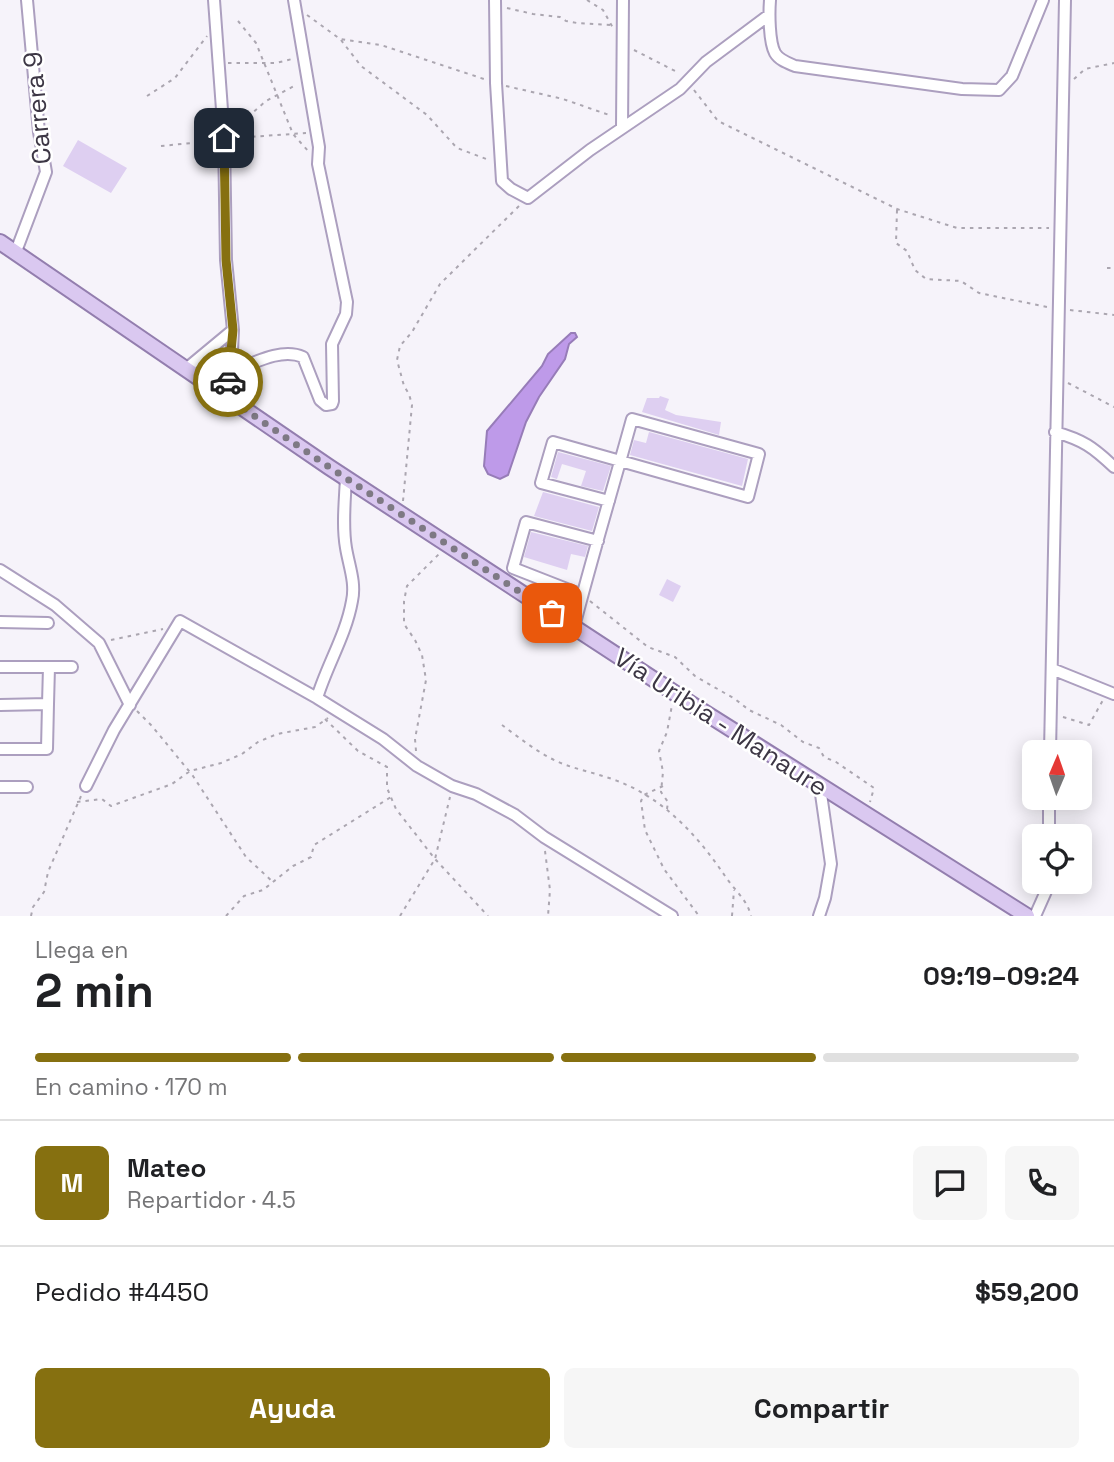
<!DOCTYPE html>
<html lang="es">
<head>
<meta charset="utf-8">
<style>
  body { margin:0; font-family:"Space Grotesk",sans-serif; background:#f6f6f6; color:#202124; height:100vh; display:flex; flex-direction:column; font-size:26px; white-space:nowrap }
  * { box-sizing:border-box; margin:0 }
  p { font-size:23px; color:#757577 }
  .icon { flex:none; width:38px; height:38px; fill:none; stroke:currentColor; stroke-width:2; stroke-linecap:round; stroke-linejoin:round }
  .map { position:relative; height:916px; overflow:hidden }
  .side { display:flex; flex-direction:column; background:#fff; flex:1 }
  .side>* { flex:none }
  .needle { width:46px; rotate:2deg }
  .controls { position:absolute; left:1022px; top:740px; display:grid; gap:14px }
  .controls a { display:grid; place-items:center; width:70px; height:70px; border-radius:10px; background:#fff; box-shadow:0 4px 18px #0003; font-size:35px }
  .pin { position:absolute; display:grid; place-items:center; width:60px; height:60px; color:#fff; margin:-30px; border-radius:14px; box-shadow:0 4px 10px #0006 }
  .courier { position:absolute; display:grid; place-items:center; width:70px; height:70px; margin:-35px; border:5px solid #867010; border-radius:50%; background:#fff; color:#222; box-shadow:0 2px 9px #0007 }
  .head em { font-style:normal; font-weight:700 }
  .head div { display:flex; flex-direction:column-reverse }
  .head { display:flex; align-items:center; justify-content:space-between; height:119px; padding:0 35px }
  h1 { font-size:46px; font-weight:700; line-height:52px }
  .bar { display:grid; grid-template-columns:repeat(4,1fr); gap:10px 7px; align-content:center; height:84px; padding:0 35px }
  .bar i { height:9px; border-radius:5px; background:#e0e0e0 }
  .bar .on { background:#867010 }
  .bar p { grid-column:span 4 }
  .line { display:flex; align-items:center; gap:18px; padding:0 35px; border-top:2px solid #e0e0e0 }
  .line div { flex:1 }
  .round { display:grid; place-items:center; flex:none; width:74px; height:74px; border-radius:10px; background:#f6f6f6 }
  .cta { display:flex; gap:14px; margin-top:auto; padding:14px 35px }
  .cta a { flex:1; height:80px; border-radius:10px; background:#867010; color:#fff; font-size:28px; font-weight:700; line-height:80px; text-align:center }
  .cta a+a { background:#f6f6f6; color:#202124 }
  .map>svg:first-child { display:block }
  .water { fill:#be9ae9; stroke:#977cb8; stroke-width:2 }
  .building { fill:#decff1 }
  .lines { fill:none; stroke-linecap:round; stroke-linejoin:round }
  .minor-casing { stroke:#ac9fbf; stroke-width:14 }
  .major-casing { stroke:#937eae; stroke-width:18 }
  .path { stroke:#aba6b0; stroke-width:2; stroke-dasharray:3.5 5; stroke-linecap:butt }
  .minor { stroke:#fff; stroke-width:10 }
  .major { stroke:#dac8f0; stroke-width:14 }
  .done { stroke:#7e7984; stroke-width:7; stroke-dasharray:0 12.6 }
  .route { stroke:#867010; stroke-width:9 }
  .labels { text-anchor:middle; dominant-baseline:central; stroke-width:5; stroke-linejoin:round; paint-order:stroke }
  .street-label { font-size:26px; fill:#3d3745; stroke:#fff }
</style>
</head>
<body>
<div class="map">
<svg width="1114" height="916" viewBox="0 0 1114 916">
  <rect width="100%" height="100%" fill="#f6f3fa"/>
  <path class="water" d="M571 333H575L577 337 569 344 565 359 539 397 526 422 508 475 500 479 488 474 484 466 487 431 542 366 548 354Z"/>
  <path class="building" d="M78 140 127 168 111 193 63 166Z
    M660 396 669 399 665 410 676 415 721 422 719 435 642 412 647 398H659Z
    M649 432 748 459 742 486 630 455 634 440 646 443Z
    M558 452 611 466 603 491 581 486 586 471 562 464 557 479 551 477Z
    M543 492 599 507 592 531 534 516Z
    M531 532 588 546 585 557 571 554 567 570 524 557Z
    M667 579 681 586 673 602 659 595Z"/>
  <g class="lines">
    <defs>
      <path id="minor" d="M214 0 224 137 226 260 233 330 231 372 225 396
        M495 0 496 83 502 181 511 189 528 198 590 150 680 89 706 62 769 15
        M770 0C769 13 769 42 775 53 779 60 788 63 795 66L962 89 999 90 1012 76 1043 0
        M622 128 623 0
        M15 254 46 172 39 132 27 0
        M186 369 233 330
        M231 372C252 364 281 347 303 357L320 400 326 405 332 404 333 401 332 344 346 314 347 302 318 164 319 147 294 0
        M1055 432C1083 440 1093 447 1114 467
        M346 477C345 501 342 525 346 548 349 566 356 583 352 601 346 635 327 665 317 698L383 739 417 766 452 786 476 794 515 815 544 837 672 916
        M0 570 55 605 99 643 130 705
        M582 595 513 568 526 522 598 541
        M0 622 48 623
        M574 627C592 557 613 488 632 419L759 454 748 497 553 442 541 483 609 501
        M0 667H72
        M1052 669 1114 694
        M0 705 48 704 49 667
        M0 749H47L48 704
        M1050 752 1065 0
        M86 786 114 730 180 621 317 698
        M0 787H27
        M1049 836V798
        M819 916 825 898 831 864 820 787
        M1035 916 1047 889 1048 882"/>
      <path id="major" d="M0 242 329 467 696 707 1027 916"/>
    </defs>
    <use href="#minor" class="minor-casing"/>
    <use href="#major" class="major-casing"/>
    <path class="path" d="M587 0 603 10 613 28
      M507 8 533 14 560 17 566 21 577 23 610 25
      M307 15 340 39 381 45 484 79
      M238 21 256 43 293 134 309 152
      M341 40 361 66 427 115 457 148 489 160
      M634 50 679 73
      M228 63H276L292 59
      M1074 79 1085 69 1114 63
      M506 86 563 99 612 116
      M694 90 718 121 897 209 957 228H1049
      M147 96 175 78 207 36
      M235 128 266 101 296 85
      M235 138 306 133
      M161 146 212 141
      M897 210 896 243 907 251 915 270 926 279 961 281 979 293 1047 307
      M1107 268H1114
      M1070 310 1114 315
      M1068 383 1114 407
      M403 501 412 405 409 394 404 386 397 360 400 346 412 332 440 284 519 206
      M590 601 648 647 675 657 695 676 735 699 749 710 781 725 803 742 819 748 824 757 836 762 874 788 870 802
      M111 640 163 629
      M137 711 152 726 193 776 246 857 273 882
      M1063 717 1089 725 1103 700
      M325 719 358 751 387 767V788L396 809 435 859 488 916
      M502 725C521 739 543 757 566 765 586 772 608 776 627 785 669 804 700 839 725 876 734 890 747 899 751 916
      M416 751 415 739 426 680 422 655 415 640 404 624V601L407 586 440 553
      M663 786 644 795 641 801 645 830 664 869 699 916
      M77 802 102 799 111 806 172 784 190 771 221 763 242 754 258 742 277 734 315 727 328 718
      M667 809 668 802 661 792 663 772 659 751 667 732 672 705
      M545 851 550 890 548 916
      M31 916 33 907 44 892 48 872 81 796
      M226 916 244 896 263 890 293 866 311 857 314 845 391 797
      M400 916 435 859 450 797
      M732 916 734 890"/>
    <use href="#minor" class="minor"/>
    <use href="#major" class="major"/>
  </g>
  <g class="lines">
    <path class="done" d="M228 382 225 396 329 467 552 613"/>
    <path class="route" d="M224 138 226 260 233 330 228 382"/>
  </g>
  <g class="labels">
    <g class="street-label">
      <text transform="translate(37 108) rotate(-95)">Carrera 9</text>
      <text transform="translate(721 722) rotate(33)">Vía Uribia - Manaure</text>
    </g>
  </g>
</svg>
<div class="controls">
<a><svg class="needle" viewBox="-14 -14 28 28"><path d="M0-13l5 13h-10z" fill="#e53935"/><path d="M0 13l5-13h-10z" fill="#757577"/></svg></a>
<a><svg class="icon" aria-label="locate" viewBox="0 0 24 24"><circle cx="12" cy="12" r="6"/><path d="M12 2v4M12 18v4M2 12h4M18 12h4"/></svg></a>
</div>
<div class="pin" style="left:552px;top:613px;background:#ea580c"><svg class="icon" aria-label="bag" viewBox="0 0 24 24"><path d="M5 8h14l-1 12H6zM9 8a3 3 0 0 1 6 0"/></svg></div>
<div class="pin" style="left:224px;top:138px;background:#1f2937"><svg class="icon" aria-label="home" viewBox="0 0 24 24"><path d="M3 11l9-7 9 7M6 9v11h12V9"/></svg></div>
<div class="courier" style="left:228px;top:382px"><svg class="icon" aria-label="car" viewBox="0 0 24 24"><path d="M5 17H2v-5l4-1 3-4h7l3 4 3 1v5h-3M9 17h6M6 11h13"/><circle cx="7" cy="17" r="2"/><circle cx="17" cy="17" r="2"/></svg></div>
</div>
<section class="side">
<div class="head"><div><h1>2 min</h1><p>Llega en</p></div><em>09:19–09:24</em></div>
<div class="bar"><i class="on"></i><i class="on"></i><i class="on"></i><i></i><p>En camino · 170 m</p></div>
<div class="line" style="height:126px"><b class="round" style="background:#867010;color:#fff">M</b><div><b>Mateo</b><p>Repartidor · 4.5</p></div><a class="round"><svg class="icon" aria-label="chat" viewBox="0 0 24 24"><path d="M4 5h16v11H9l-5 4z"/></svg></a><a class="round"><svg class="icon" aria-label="phone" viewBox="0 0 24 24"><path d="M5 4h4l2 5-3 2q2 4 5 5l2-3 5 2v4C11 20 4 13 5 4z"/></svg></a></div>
<div class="line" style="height:91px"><div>Pedido #4450</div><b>$59,200</b></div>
<div class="cta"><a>Ayuda</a><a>Compartir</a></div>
</section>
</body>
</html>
